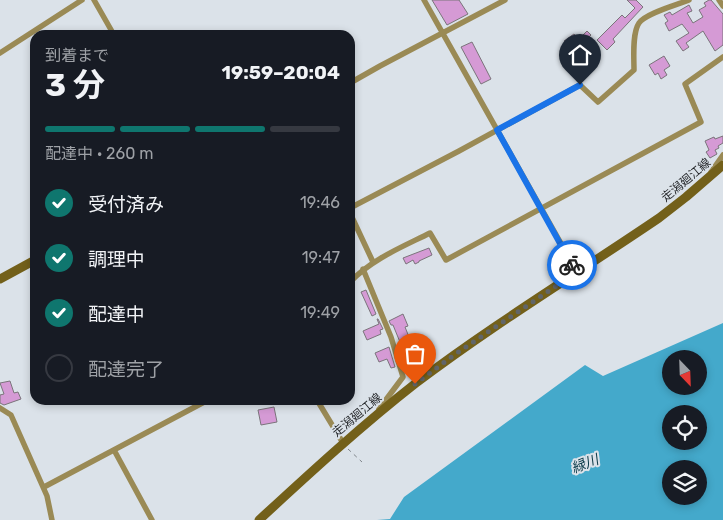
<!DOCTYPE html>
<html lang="ja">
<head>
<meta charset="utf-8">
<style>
  body { margin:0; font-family:Rubik,"Noto Sans JP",sans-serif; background:#20242c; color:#f1f3f6; height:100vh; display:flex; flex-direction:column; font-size:19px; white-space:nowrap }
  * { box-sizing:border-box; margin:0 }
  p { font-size:16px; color:#9ea1a6 }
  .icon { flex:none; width:28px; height:28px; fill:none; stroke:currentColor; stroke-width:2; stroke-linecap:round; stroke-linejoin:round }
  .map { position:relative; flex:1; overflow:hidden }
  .side { position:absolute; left:30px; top:30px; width:325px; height:375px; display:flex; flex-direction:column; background:#171b24; border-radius:15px; box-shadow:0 2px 8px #0003 }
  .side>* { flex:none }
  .needle { width:32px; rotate:157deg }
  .tools { position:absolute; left:662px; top:350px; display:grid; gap:10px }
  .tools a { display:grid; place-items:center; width:45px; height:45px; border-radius:50%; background:#171b24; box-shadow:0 2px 8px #0003; font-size:25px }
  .pin { position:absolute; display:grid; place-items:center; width:42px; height:42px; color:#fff; margin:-51px -21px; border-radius:50% 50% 50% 0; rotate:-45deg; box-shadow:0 0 5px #0007 }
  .pin .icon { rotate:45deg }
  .courier { position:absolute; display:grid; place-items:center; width:50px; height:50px; margin:-25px; border:4px solid #1a73e8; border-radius:50%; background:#fff; color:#222; box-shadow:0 1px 6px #0007 }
  .head em { font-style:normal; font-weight:700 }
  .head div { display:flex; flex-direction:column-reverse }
  .head { display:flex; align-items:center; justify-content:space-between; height:85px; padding:0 15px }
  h1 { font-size:32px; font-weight:700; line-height:38px }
  .bar { display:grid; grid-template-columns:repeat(4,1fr); gap:8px 5px; align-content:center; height:60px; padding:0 15px }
  .bar i { height:6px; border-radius:4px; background:#363941 }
  .bar .on { background:#0f766e }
  .bar p { grid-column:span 4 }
  ol { padding:0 15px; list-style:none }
  li { display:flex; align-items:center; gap:15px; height:55px }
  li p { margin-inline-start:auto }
  li .icon { padding:5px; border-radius:50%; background:#0f766e; color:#fff; stroke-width:4 }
  li:last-child { color:#9ea1a6 }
  li i { width:28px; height:28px; border:2px solid #363941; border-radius:50% }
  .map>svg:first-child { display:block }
  .water { fill:#44a9cb; fill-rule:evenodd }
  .building { fill:#d59ad5; stroke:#7b747b }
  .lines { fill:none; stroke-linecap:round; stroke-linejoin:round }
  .path { stroke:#81868b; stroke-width:1; stroke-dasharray:4 4; stroke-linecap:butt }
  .street { stroke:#9a8a55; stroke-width:5.5 }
  .secondary { stroke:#73601a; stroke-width:9 }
  .done { stroke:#616569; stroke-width:5; stroke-dasharray:0 9 }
  .route { stroke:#1a73e8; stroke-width:6 }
  .labels { text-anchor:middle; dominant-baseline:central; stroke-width:4; stroke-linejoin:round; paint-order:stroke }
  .street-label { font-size:12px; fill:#1f2124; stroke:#dbe2e9 }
  .water-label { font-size:14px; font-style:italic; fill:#0a3947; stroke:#dbe2e9 }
</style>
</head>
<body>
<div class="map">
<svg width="723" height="520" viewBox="0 0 723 520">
  <rect width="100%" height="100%" fill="#dbe2e9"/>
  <path class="water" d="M723 323V520H377L390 519 404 497 585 365 603 376ZM671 359H699V386H671ZM671 414H699V441H671ZM671 469H699V496H671Z"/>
  <path class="building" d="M432 0H459L468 14 447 25Z
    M627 0H636L643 7 613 39 615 42 607 50 597 40 622 15 625 18 635 8Z
    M709 0H711L723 14V45L715 51 703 31 686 43 689 47 683 51 676 41 689 33 682 24 669 31 665 23 668 21 664 15 670 12 672 15 689 5 692 11 687 13 693 23 703 17 699 10 706 6 704 3Z
    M587 31 591 35 584 42 594 52 587 58 577 47 573 51 564 41 574 34 579 39Z
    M472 42 491 79 481 84 461 47Z
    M664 56 670 66 664 70 667 75 661 79 658 73 655 75 649 65Z
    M723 136V143L718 146 719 148 715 150 717 154 710 158 706 152 709 150 705 141 714 137 715 139Z
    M429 248 432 255 419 261V262L415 264 413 260 406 264 403 258Z
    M366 290 376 314 372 316 361 292Z
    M403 314 408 326 405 327 409 337 405 339 412 352 403 357 399 349 402 347 393 325H391L389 321Z
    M377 319H378L383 329 380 330 381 334 367 340 363 331 379 324Z
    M389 347 395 367 391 368 387 359 379 362 375 353Z
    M10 381 14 393 18 392 21 399 4 405 0 403V395L4 394 0 383Z
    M274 407 277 422 261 425 258 410Z"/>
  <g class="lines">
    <path class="path" d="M348 449 362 462"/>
    <path class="street" d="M94 0 114 35
      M424 0 577 272
      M719 0 723 6
      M0 53 82 0
      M350 83 380 66 505 0
      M711 172 723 155
      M350 208 459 151 580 85 598 102 634 70C634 58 632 33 639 23 646 13 677 5 689 0
      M350 213 373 262
      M363 269 391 337 403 377 379 409
      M350 282C372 259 402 247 430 233L446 260 701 122 685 84 723 57
      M317 400 343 443
      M0 408 11 415 47 496 52 520
      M114 450 152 520
      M44 487 208 400"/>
    <path class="secondary" d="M0 279 35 260
      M259 520C310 473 361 426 416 383 494 324 578 273 659 218L686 197 723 165"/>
  </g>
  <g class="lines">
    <path class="done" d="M415 384 454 355 577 272 572 265"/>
    <path class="route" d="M572 265 497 130 580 85"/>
  </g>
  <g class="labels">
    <g class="street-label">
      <text transform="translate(686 180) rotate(-40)">走潟廻江線</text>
      <text transform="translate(357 415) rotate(-40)">走潟廻江線</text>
    </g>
    <g class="water-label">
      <text transform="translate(585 464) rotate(-21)">緑川</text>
    </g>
  </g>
</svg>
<div class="tools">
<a><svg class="needle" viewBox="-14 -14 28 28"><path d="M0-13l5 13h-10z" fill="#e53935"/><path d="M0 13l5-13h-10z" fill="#9ea1a6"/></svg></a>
<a><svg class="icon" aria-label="locate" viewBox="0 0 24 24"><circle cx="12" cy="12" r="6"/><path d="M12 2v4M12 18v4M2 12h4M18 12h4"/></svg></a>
<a><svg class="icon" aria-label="layers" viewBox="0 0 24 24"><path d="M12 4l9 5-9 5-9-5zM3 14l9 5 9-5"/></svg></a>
</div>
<div class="pin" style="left:415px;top:384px;background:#ea580c"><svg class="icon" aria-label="bag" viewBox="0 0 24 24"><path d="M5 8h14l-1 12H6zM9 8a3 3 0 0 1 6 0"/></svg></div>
<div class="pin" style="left:580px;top:85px;background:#1f2937"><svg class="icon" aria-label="home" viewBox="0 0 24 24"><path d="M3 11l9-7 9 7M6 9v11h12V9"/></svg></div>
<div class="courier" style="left:572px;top:265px"><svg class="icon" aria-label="bike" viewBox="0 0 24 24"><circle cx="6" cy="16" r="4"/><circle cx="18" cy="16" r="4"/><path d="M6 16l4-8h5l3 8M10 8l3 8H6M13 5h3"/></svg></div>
<section class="side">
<div class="head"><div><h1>3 分</h1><p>到着まで</p></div><em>19:59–20:04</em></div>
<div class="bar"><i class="on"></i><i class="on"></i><i class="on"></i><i></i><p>配達中 · 260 m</p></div>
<ol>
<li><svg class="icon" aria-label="check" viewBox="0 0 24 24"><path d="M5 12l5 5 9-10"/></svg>受付済み<p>19:46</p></li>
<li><svg class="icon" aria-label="check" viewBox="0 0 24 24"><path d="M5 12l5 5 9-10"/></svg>調理中<p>19:47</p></li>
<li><svg class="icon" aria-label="check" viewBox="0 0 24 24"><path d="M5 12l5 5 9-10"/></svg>配達中<p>19:49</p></li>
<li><i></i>配達完了</li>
</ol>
</section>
</div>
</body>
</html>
